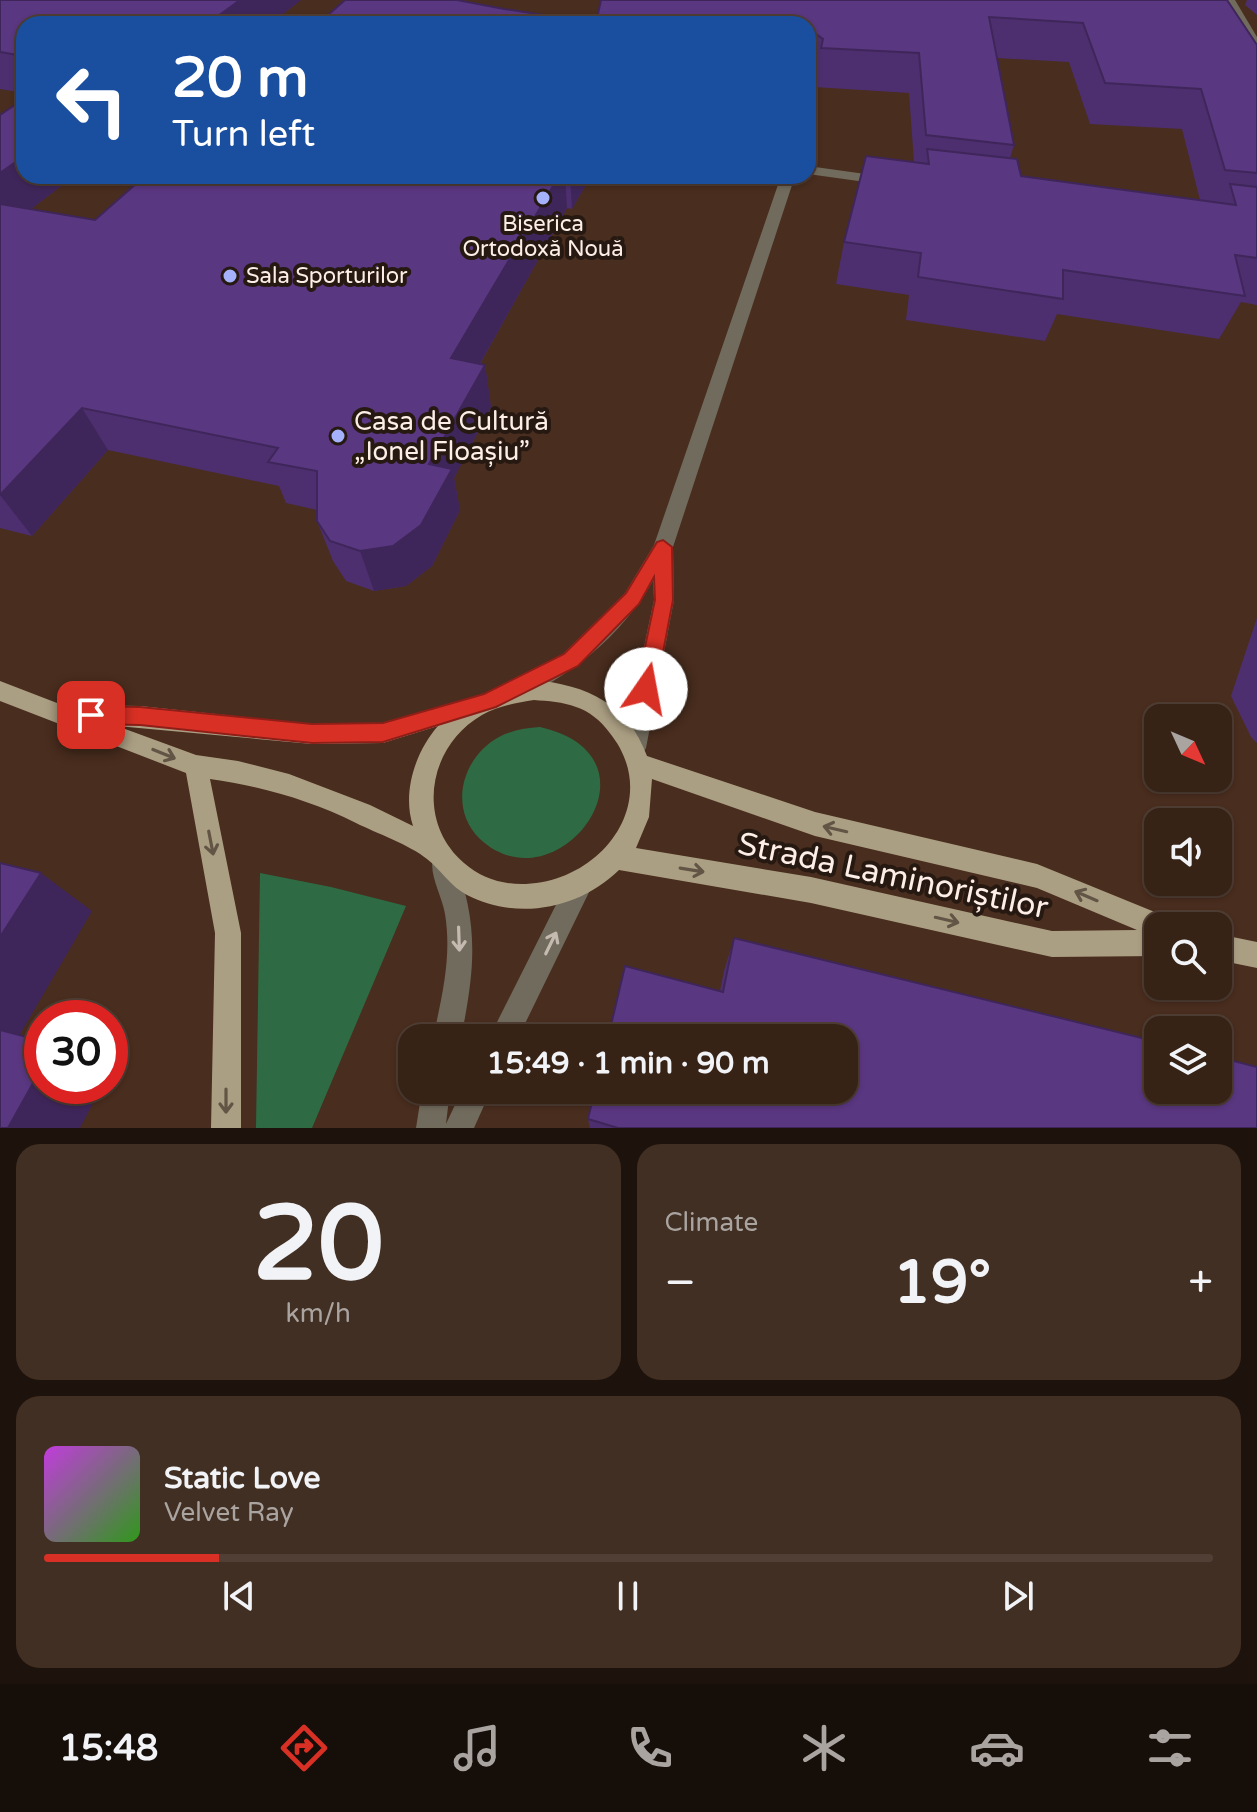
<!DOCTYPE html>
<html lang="en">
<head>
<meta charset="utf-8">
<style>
  body { margin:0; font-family:"Varela Round",sans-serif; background:#422f23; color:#f1f3f6; height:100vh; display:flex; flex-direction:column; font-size:30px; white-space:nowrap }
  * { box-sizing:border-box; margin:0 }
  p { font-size:26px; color:#aaa4a1 }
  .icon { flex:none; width:44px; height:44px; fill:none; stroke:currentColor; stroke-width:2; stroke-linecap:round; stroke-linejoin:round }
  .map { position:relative; height:1128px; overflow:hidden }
  .panel { display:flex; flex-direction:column; gap:16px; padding:16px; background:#1e130c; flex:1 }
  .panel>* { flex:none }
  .guide { position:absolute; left:16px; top:16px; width:800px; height:168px; border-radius:24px; box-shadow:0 2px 6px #0004,0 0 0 2px #513f35; background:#1a4fa0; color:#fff; overflow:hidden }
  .needle { width:52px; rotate:134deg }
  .tools { position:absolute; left:1144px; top:704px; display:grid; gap:16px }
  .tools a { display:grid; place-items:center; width:88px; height:88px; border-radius:16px; background:#372216; box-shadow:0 2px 6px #0004,0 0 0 2px #513f35; font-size:40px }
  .speed { position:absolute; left:24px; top:1000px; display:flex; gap:16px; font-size:40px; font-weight:700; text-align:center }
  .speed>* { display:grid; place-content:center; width:104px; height:104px; border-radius:50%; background:#372216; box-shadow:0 2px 6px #0004,0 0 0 2px #513f35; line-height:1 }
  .speed .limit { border:12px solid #d22; background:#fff; color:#111 }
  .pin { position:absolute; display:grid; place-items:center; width:68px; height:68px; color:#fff; margin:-34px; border-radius:16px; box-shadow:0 4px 12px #0006 }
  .me { position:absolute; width:88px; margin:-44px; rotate:12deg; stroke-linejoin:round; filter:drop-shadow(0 0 6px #0008) }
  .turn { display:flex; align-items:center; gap:28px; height:168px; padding:0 24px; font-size:36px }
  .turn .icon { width:104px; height:104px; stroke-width:2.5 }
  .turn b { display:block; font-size:56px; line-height:68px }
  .big { font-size:60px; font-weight:800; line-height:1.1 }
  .panel .widget { flex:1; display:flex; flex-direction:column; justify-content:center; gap:12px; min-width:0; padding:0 28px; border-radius:24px; background:#422f23 }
  .panel .dial { align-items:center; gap:0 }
  .dial b { font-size:104px; line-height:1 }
  .song { display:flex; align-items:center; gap:24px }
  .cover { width:96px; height:96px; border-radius:12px; background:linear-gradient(135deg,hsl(290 70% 55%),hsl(110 70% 35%)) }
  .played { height:8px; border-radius:4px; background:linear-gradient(90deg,#d93025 15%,#513f35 15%) }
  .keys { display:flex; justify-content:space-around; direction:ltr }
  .heat { display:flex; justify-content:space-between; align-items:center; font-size:44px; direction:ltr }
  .panel .tiles { flex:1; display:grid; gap:16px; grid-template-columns:1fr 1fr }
  .widget:last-child { grid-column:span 2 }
  .trip { position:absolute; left:398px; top:1024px; width:460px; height:80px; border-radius:24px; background:#372216; box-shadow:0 2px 6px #0004,0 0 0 2px #513f35; font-weight:800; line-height:80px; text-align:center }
  .dock { display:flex; height:128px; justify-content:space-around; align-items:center; background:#160e09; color:#aaa4a1 }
  .dock .icon { width:56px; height:56px }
  .dock .selected { color:#d93025 }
  .dock b { font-size:36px; color:#f1f3f6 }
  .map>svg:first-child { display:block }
  .green { fill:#2e6b44 }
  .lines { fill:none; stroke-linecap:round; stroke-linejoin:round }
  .street { fill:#716b5d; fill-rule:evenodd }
  .primary { fill:#ab9f83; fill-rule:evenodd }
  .wall { fill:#4d2f6f; fill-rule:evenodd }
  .shaded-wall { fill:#3f265a }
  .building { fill:#5a3781; stroke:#3f265a; stroke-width:2 }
  .oneway { stroke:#625545 }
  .oneway2 { stroke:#c5bab0 }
  .route { fill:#d93025; stroke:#8d1f18; stroke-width:2 }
  .poi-dot { fill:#a6b1fc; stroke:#261912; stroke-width:3 }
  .labels { text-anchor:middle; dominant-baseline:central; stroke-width:8; stroke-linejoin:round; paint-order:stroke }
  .far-poi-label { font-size:22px; fill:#fdefe7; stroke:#261912 }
  .poi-label { font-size:26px; fill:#fdefe7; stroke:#261912; text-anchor:start }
  .near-street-label { font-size:32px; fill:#fdefe7; stroke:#261912 }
</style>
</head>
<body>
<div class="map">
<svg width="1257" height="1128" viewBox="0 0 1257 1128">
  <rect width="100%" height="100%" fill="#492d1e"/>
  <path class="green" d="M 540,727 C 672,757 557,911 480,839 C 448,808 462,757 499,737 C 512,730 526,728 540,727 Z
    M 260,873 L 331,887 L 406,906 L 312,1128 L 256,1128 Z"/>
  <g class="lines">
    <path class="street" d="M 1225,0 L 1235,0 L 1257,37 L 1257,50 L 1251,47 Z
      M 808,74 L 814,78 L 814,84 L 808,88 Z
      M 808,166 L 887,177 L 894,181 L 887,185 L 808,174 Z
      M 781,176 L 795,176 L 673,547 L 674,600 L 646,748 L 642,755 L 634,758 L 626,755 L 622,748 L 654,600 L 653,581 C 622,635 569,680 509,702 L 501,699 L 498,692 L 501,685 L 563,654 L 625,593 L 654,545 Z
      M 443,851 L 452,854 C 480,922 475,969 461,1038 L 433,1038 C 442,997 452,956 445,914 C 442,895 427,873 434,854 Z
      M 580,871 L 589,875 L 593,884 L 518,1038 L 489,1038 L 571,875 Z
      M 422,1090 L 450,1090 L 446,1124 L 462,1090 L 491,1090 L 474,1128 L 416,1128 Z"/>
    <path class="primary" d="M 534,680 C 587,685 628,704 647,756 L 815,812 L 1037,864 L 1167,917 L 1171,926 L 1158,926 L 1158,956 L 1052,957 L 811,903 L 619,870 C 579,909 518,921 467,895 C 450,886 441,870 427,859 C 410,845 376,833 356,823 C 310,800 260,786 210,779 L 241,933 L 241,1128 L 211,1128 L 215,933 L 186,773 L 0,701 L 0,681 L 70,708 L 78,705 L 140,706 L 312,724 L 383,723 ZM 534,700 C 548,701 563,702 576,707 C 589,711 601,721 609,732 C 664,799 603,881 526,884 C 503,885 481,878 464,863 C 416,822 427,747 482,715 C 498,706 516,703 534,700 ZM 117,726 L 312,744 L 383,743 L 438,726 C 415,752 402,793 413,826 L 370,805 L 289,774 L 238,761 L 196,755 ZM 652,779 L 815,836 L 1037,888 L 1137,930 L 1052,931 L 811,877 L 636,848 L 649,817 Z
      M 1218,934 L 1257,942 L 1257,968 L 1218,960 Z"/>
  </g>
  <path class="wall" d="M 0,0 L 301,0 L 270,24 L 24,24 L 24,93 L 0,89 Z
    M 1227,0 L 1257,45 L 1257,305 L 1241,302 L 1219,339 L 1057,314 L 1045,341 L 906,320 L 909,295 L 836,284 L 844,242 L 914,162 L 909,93 L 814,87 L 816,77 L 808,71 L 808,24 L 318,24 L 504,9 L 596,23 ZM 997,58 L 1069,62 L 1090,124 L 1182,129 L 1200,200 L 1021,176 L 1010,158 L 1014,145 Z
    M 1247,0 L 1257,0 L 1257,15 L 1245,5 Z
    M 0,115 L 24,176 L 74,176 L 31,209 L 95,220 L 145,176 L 591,176 L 572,209 L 567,208 L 480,364 L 485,365 L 491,407 L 454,478 L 460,510 L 432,566 L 406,586 L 374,591 L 346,581 L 333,561 L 317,521 L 317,510 L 286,503 L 279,486 L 108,450 L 32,536 L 0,528 Z
    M 1257,618 L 1257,743 L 1251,737 L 1231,696 Z
    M 734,938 L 1257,1128 L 590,1128 L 588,1119 L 720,991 L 724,971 Z"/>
  <path class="shaded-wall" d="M 240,0 L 301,0 L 270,24 L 207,24 Z
    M 24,156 L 24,176 L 74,176 L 0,233 L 0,173 Z
    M 559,176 L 565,176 L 567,208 L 459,401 L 451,358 Z
    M 570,176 L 591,176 L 572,209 Z
    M 485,365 L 491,407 L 454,478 L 460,510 L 432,566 L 406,586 L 374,591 L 360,551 L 429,464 Z
    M 82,408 L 108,450 L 32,536 L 0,495 Z
    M 41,873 L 92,911 L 15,1043 L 0,1037 L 0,937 Z
    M 42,1067 L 42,1086 L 102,1086 L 80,1128 L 8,1128 Z"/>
  <path class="building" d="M 0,0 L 240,0 L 207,24 L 24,24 L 24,56 L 0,52 Z
    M 345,0 L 457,0 L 504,9 L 596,23 L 601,0 L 1227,0 L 1257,45 L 1257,173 L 1225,170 L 1201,89 L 1105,83 L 1083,23 L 989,17 L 1014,145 L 926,135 L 919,53 L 821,48 L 823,39 L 813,32 L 811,47 L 808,47 L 808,24 L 318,24 Z
    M 24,99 L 24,156 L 0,173 L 0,115 Z
    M 927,149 L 1017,159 L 1021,176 L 1236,205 L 1230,184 L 1257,187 L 1257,258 L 1235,255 L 1245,296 L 1063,270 L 1063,299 L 918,277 L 921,253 L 844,242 L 866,156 L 929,164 Z
    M 145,176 L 559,176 L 451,358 L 485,365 L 429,464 L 452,469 L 421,525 L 393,546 L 360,551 L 330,541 L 317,521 L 317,471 L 268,462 L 278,448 L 82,408 L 0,495 L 0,204 L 95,220 Z
    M 0,863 L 41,873 L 0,937 Z
    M 734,938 L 1158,1042 L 1158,1090 L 1218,1090 L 1218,1057 L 1257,1067 L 1257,1128 L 618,1128 L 588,1119 L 595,1090 L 844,1090 L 844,1038 L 608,1038 L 625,966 L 723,992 Z
    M 0,1030 L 42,1041 L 42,1067 L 8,1128 L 0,1128 Z"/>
  <defs><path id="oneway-shaft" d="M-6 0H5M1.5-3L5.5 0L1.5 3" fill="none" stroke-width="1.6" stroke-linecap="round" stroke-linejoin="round" transform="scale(2)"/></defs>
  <g class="oneway">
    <use href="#oneway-shaft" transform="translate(164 754) rotate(22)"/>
    <use href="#oneway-shaft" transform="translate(835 829) rotate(-167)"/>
    <use href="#oneway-shaft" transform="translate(211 843) rotate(79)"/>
    <use href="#oneway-shaft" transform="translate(692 870) rotate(9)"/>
    <use href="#oneway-shaft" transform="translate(1086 896) rotate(-157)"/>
    <use href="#oneway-shaft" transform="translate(947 920) rotate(13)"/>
    <use href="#oneway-shaft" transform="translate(226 1101) rotate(90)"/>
  </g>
  <g class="oneway2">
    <use href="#oneway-shaft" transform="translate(459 939) rotate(88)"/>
    <use href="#oneway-shaft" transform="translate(551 943) rotate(-64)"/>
  </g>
  <path class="route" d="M 663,540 L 672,547 L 673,600 L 656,689 L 653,695 L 646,697 L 639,695 L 636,689 L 655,600 L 654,577 L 639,604 L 578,666 L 496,707 L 383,742 L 312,743 L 140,725 L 91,724 L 84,722 L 81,715 L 84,709 L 91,706 L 140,707 L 312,724 L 383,723 L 484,694 L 564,654 L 626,593 L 657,542 Z"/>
  <g class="poi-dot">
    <circle cx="543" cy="198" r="8"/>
    <circle cx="230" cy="276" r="8"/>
    <circle cx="338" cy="436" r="8"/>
  </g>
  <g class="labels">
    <g class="far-poi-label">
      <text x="543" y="224">Biserica<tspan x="543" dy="25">Ortodoxă Nouă</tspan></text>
      <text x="246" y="276" text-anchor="start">Sala Sporturilor</text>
    </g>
    <g class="poi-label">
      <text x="354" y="421">Casa de Cultură<tspan x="354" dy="30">„Ionel Floașiu”</tspan></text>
    </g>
    <g class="near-street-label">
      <text transform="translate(893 876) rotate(12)">Strada Laminoriștilor</text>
    </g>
  </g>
</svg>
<div class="tools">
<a><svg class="needle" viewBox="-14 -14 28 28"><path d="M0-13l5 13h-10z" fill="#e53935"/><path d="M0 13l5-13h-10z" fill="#aaa4a1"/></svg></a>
<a><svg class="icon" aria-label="sound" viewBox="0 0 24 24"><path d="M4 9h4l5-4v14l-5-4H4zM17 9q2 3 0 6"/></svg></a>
<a><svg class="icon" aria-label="search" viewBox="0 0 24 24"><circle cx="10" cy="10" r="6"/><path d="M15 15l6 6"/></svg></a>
<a><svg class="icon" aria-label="layers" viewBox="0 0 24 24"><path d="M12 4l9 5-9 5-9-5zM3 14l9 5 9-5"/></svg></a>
</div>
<div class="speed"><div class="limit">30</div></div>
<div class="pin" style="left:91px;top:715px;background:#d93025"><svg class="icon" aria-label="arrive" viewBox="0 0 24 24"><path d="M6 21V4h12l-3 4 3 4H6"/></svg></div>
<svg class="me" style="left:646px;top:689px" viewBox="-20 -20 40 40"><circle r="19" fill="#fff"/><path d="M0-13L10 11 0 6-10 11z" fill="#d93025"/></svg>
<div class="trip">15:49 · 1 min · 90 m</div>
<div class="guide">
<div class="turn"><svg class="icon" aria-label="left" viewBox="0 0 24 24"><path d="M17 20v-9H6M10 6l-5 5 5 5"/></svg><div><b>20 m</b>Turn left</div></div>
</div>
</div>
<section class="panel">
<div class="tiles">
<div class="widget dial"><b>20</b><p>km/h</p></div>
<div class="widget"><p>Climate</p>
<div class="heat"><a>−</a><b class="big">19°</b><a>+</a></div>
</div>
<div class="widget">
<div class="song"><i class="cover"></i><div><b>Static Love</b><p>Velvet Ray</p></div></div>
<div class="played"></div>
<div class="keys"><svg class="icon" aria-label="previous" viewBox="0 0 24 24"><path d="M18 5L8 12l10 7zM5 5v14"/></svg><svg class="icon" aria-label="pause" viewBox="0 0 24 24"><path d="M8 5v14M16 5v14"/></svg><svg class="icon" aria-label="next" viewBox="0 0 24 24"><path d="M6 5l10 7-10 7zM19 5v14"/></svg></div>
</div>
</div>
</section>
<nav class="dock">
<b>15:48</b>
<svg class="icon selected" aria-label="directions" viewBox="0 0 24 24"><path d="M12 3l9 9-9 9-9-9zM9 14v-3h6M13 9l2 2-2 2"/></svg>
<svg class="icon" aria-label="music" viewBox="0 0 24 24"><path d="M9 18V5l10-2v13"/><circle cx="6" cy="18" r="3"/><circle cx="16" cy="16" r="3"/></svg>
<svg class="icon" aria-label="phone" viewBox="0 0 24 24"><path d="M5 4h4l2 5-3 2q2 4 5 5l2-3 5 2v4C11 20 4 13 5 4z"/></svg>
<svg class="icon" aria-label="climate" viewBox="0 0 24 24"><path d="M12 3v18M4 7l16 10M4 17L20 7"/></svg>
<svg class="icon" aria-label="car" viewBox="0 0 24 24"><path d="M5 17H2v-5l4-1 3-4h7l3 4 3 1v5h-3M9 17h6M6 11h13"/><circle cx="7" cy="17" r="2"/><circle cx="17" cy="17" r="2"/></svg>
<svg class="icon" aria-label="filters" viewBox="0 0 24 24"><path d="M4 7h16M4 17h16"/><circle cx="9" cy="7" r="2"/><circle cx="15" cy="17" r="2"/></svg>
</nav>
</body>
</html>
